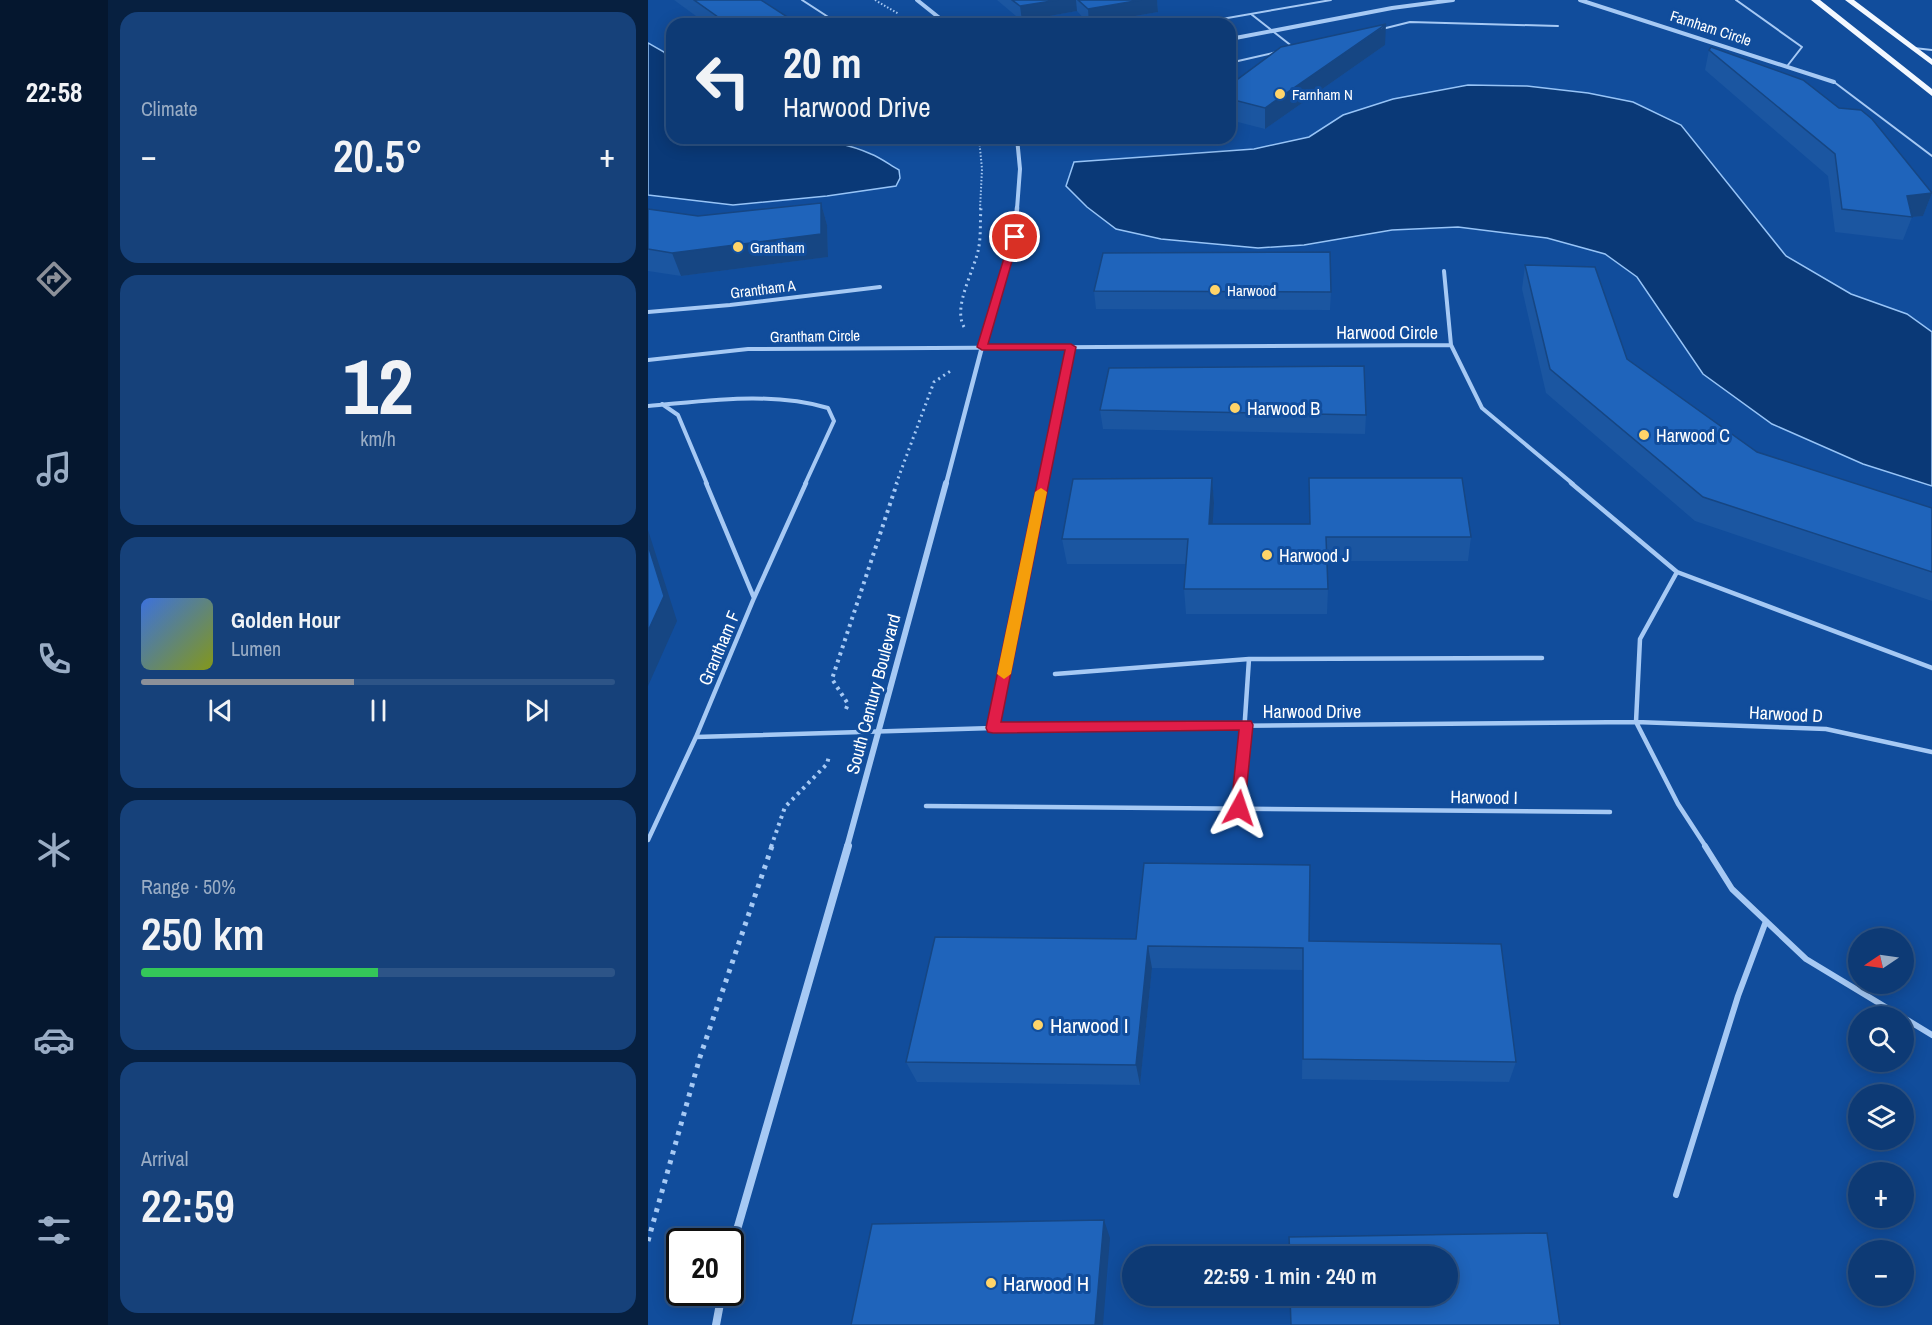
<!DOCTYPE html>
<html lang="en">
<head>
<meta charset="utf-8">
<style>
  body { margin:0; font-family:"Archivo Narrow",sans-serif; background:#16417a; color:#f1f3f6; height:100vh; display:flex; flex-direction:column; font-size:22px; white-space:nowrap }
  * { box-sizing:border-box; margin:0 }
  p { font-size:20px; color:#9aadc5 }
  .icon { flex:none; width:33px; height:33px; fill:none; stroke:currentColor; stroke-width:2; stroke-linecap:round; stroke-linejoin:round }
  .map { position:relative; flex:1; overflow:hidden }
  .drawer { display:flex; flex-direction:column; gap:12px; padding:12px; background:#072040; width:540px }
  .drawer>* { flex:none }
  .top-card { position:absolute; left:18px; top:18px; width:570px; height:126px; border-radius:18px; box-shadow:0 3px 15px #0003,0 0 0 2px #2d5487; background:#0d3a75; color:#f1f3f6; overflow:hidden }
  .needle { width:39px; rotate:257deg }
  .tools { position:absolute; left:1200px; top:928px; display:grid; gap:12px }
  .tools a { display:grid; place-items:center; width:66px; height:66px; border-radius:50%; background:#0d3a75; box-shadow:0 3px 15px #0003,0 0 0 2px #2d5487; font-size:30px }
  .speed { position:absolute; left:18px; top:1228px; display:flex; gap:12px; font-size:30px; font-weight:700; text-align:center }
  .speed>* { display:grid; place-content:center; width:78px; height:78px; border-radius:50%; background:#0d3a75; box-shadow:0 3px 15px #0003,0 0 0 2px #2d5487; line-height:1 }
  .speed .limit { border:3px solid #111; border-radius:9px; background:#fff; color:#111 }
  .pin { position:absolute; display:grid; place-items:center; width:51px; height:51px; color:#fff; margin:-26px; border:3px solid #fff; border-radius:50%; box-shadow:0 2px 6px #0007 }
  .me { position:absolute; width:66px; margin:-33px; rotate:5deg; stroke-linejoin:round; filter:drop-shadow(0 0 4px #0008) }
  .turn { display:flex; align-items:center; gap:21px; height:126px; padding:0 18px; font-size:27px }
  .turn .icon { width:78px; height:78px; stroke-width:2.5 }
  .turn b { display:block; font-size:42px; line-height:51px }
  .big { font-size:45px; font-weight:600; line-height:1.1 }
  .drawer .card { flex:1; display:flex; flex-direction:column; justify-content:center; gap:9px; min-width:0; padding:0 21px; border-radius:18px; background:#16417a }
  .drawer .dial { align-items:center; gap:0 }
  .dial b { font-size:78px; line-height:1 }
  .song { display:flex; align-items:center; gap:18px }
  .cover { width:72px; height:72px; border-radius:9px; background:linear-gradient(135deg,hsl(220 70% 55%),hsl(70 70% 35%)) }
  .played { height:6px; border-radius:3px; background:linear-gradient(90deg,#8c9099 45%,#2d5487 45%) }
  .keys { display:flex; justify-content:space-around; direction:ltr }
  .heat { display:flex; justify-content:space-between; align-items:center; font-size:33px; direction:ltr }
  .charge { height:9px; border-radius:4px; background:linear-gradient(90deg,#34c759 50%,#2d5487 0) }
  .trip { position:absolute; left:474px; top:1246px; width:336px; height:60px; border-radius:30px; background:#0d3a75; box-shadow:0 3px 15px #0003,0 0 0 2px #2d5487; font-weight:600; line-height:60px; text-align:center }
  main { display:flex; flex:1; min-height:0 }
  .menu { display:flex; flex-direction:column; width:108px; justify-content:space-around; align-items:center; background:#05172f; color:#9aadc5 }
  .menu .icon { width:42px; height:42px }
  .menu .selected { color:#8c9099 }
  .menu b { font-size:27px; color:#f1f3f6 }
  .map>svg:first-child { display:block }
  .water { fill:#0a3977; stroke:#97c4f7; stroke-width:1.5 }
  .lines { fill:none; stroke-linecap:round; stroke-linejoin:round }
  .path-far3 { stroke:#a6c9f4; stroke-width:2; stroke-dasharray:1.5 2; stroke-linecap:butt }
  .path-far2 { stroke:#a6c9f4; stroke-width:3; stroke-dasharray:2 4; stroke-linecap:butt }
  .path-far1 { stroke:#a6c9f4; stroke-width:4; stroke-dasharray:3 4.5; stroke-linecap:butt }
  .path { stroke:#a6c9f4; stroke-width:5; stroke-dasharray:4 6; stroke-linecap:butt }
  .service-far3 { stroke:#a6c9f4; stroke-width:2 }
  .service-far2 { stroke:#a6c9f4; stroke-width:4 }
  .service-far1 { stroke:#a6c9f4; stroke-width:4.5 }
  .service { stroke:#a6c9f4; stroke-width:6 }
  .minor-far3 { stroke:#a6c9f4; stroke-width:4 }
  .minor-far2 { stroke:#a6c9f4; stroke-width:4.5 }
  .minor-far1 { stroke:#a6c9f4; stroke-width:6 }
  .minor { stroke:#a6c9f4; stroke-width:8 }
  .primary { fill:#f3f8ff; fill-rule:evenodd }
  .wall { fill:#1b56a1 }
  .shaded-wall { fill:#164683 }
  .building { fill:#1f64bb; stroke:#164683; stroke-width:1.5 }
  .route { fill:#e11d48; stroke:#92132f; stroke-width:1.5 }
  .slow { fill:#f59e0b }
  .poi-dot { fill:#ffd469; stroke:#114d9c; stroke-width:2 }
  .labels { text-anchor:middle; dominant-baseline:central; stroke-width:6; stroke-linejoin:round; paint-order:stroke }
  .far-street-label { font-size:15px; fill:#fff; stroke:#114d9c }
  .far-poi-label { font-size:15px; fill:#fff; stroke:#114d9c; text-anchor:start }
  .street-label { font-size:18px; fill:#fff; stroke:#114d9c }
  .poi-label { font-size:18px; fill:#fff; stroke:#114d9c; text-anchor:start }
  .near-poi-label { font-size:21px; fill:#fff; stroke:#114d9c; text-anchor:start }
</style>
</head>
<body>
<main>
<nav class="menu">
<b>22:58</b>
<svg class="icon selected" aria-label="directions" viewBox="0 0 24 24"><path d="M12 3l9 9-9 9-9-9zM9 14v-3h6M13 9l2 2-2 2"/></svg>
<svg class="icon" aria-label="music" viewBox="0 0 24 24"><path d="M9 18V5l10-2v13"/><circle cx="6" cy="18" r="3"/><circle cx="16" cy="16" r="3"/></svg>
<svg class="icon" aria-label="phone" viewBox="0 0 24 24"><path d="M5 4h4l2 5-3 2q2 4 5 5l2-3 5 2v4C11 20 4 13 5 4z"/></svg>
<svg class="icon" aria-label="climate" viewBox="0 0 24 24"><path d="M12 3v18M4 7l16 10M4 17L20 7"/></svg>
<svg class="icon" aria-label="car" viewBox="0 0 24 24"><path d="M5 17H2v-5l4-1 3-4h7l3 4 3 1v5h-3M9 17h6M6 11h13"/><circle cx="7" cy="17" r="2"/><circle cx="17" cy="17" r="2"/></svg>
<svg class="icon" aria-label="filters" viewBox="0 0 24 24"><path d="M4 7h16M4 17h16"/><circle cx="9" cy="7" r="2"/><circle cx="15" cy="17" r="2"/></svg>
</nav>
<section class="drawer">
<div class="card"><p>Climate</p>
<div class="heat"><a>−</a><b class="big">20.5°</b><a>+</a></div>
</div>
<div class="card dial"><b>12</b><p>km/h</p></div>
<div class="card">
<div class="song"><i class="cover"></i><div><b>Golden Hour</b><p>Lumen</p></div></div>
<div class="played"></div>
<div class="keys"><svg class="icon" aria-label="previous" viewBox="0 0 24 24"><path d="M18 5L8 12l10 7zM5 5v14"/></svg><svg class="icon" aria-label="pause" viewBox="0 0 24 24"><path d="M8 5v14M16 5v14"/></svg><svg class="icon" aria-label="next" viewBox="0 0 24 24"><path d="M6 5l10 7-10 7zM19 5v14"/></svg></div>
</div>
<div class="card"><p>Range · 50%</p><b class="big">250 km</b><div class="charge"></div></div>
<div class="card"><p>Arrival</p><b class="big">22:59</b></div>
</section>
<div class="map">
<svg width="1284" height="1325" viewBox="0 0 1284 1325">
  <rect width="100%" height="100%" fill="#114d9c"/>
  <path class="water" d="M 0,43 L 16,52 L 24,69 L 24,138 C 85,138 167,129 223,154 C 233,158 242,165 251,170 L 252,178 L 248,186 L 179,196 L 85,205 L 0,195 Z
    M 820,85 L 879,86 L 940,93 L 985,102 L 1033,125 L 1138,256 L 1203,294 L 1259,314 L 1284,332 L 1284,486 L 1215,464 L 1124,424 L 1055,374 L 989,277 L 957,254 L 899,238 L 810,227 L 744,230 L 656,245 L 610,248 L 513,239 L 468,229 L 439,207 L 418,186 L 426,162 L 606,149 L 661,137 L 695,115 L 745,99 Z"/>
  <g class="lines">
    <path class="path-far3" d="M 227,0 L 251,14
      M 331,138 L 334,169 L 332,209"/>
    <path class="path-far2" d="M 316,327 C 304,306 328,268 331,246 C 333,233 332,220 333,208
      M 248,484 L 286,382 L 304,370"/>
    <path class="path-far1" d="M 198,709 L 200,704 L 184,679 L 249,483
      M 123,847 L 137,807 L 179,764 L 181,756"/>
    <path class="path" d="M 0,1241 L 52,1057 L 124,846"/>
    <path class="service-far3" d="M 154,0 L 191,24
      M 1088,0 L 1154,47 L 1140,65
      M 603,14 L 645,47
      M 545,24 L 683,0
      M 734,29 L 762,22 L 910,26
      M 1266,48 L 1284,50
      M 582,66 L 590,61 L 629,52
      M 1186,82 L 1284,156"/>
    <path class="service-far2" d="M 796,271 L 803,345 L 834,408 L 925,484
      M 0,312 L 82,305 L 232,287
      M 0,360 L 100,349 L 803,345
      M 14,404 L 30,415 L 59,484
      M 0,406 C 59,401 122,391 180,408 L 186,421 L 157,484
      M 395,484 L 423,347"/>
    <path class="service-far1" d="M 923,483 L 1029,572 L 992,639 L 988,722 L 1030,804 L 1058,847
      M 1029,572 L 1284,668
      M 106,598 L 158,483
      M 407,674 L 601,659 L 894,658
      M 345,728 L 395,483
      M 48,737 L 345,728 L 988,722 L 1178,729 L 1284,752
      M 278,806 L 962,812
      M 591,808 L 601,659
      M 0,840 L 48,737 L 106,598 L 58,483"/>
    <path class="service" d="M 1057,846 L 1084,889 L 1158,959 L 1254,1017
      M 1256,1018 L 1284,1035
      M 1028,1195 L 1090,996 L 1118,921"/>
    <path class="minor-far3" d="M 269,0 L 299,24
      M 932,0 L 1186,82
      M 582,39 L 744,8 L 805,0
      M 369,138 L 372,169 L 369,209"/>
    <path class="minor-far2" d="M 298,484 L 334,347 L 367,237 L 369,208"/>
    <path class="minor-far1" d="M 199,847 L 298,483"/>
    <path class="minor" d="M 82,1254 L 200,846
      M 68,1325 L 74,1293"/>
    <path class="primary" d="M 1163,0 L 1172,0 L 1284,89 L 1284,96 Z
      M 1197,0 L 1206,0 L 1284,59 L 1284,65 Z"/>
  </g>
  <path class="wall" d="M 26,0 L 113,0 L 142,24 L 59,24 Z
    M 349,0 L 509,0 L 510,12 L 441,24 L 429,11 L 374,21 Z
    M 737,45 L 617,129 L 582,120 L 582,85 Z
    M 1061,50 L 1284,193 L 1275,216 L 1264,217 L 1255,240 L 1187,232 L 1180,176 L 1057,70 Z
    M 173,203 L 179,225 L 180,257 L 33,276 L 0,271 L 0,209 L 50,216 Z
    M 877,265 L 979,359 L 1109,452 L 1284,508 L 1284,601 L 1047,521 L 898,393 L 874,289 Z
    M 446,291 L 683,292 L 682,310 L 448,309 Z
    M 452,410 L 718,415 L 717,434 L 455,429 Z
    M 564,478 L 566,503 L 564,524 L 662,524 L 661,478 L 823,537 L 820,561 L 679,561 L 680,589 L 679,614 L 538,614 L 536,589 L 538,564 L 419,564 L 414,539 Z
    M 287,937 L 661,941 L 868,1062 L 861,1082 L 654,1079 L 655,970 L 504,968 L 492,1085 L 269,1082 L 258,1062 Z"/>
  <path class="shaded-wall" d="M 410,0 L 428,0 L 429,11 L 374,21 L 372,6 Z
    M 493,0 L 509,0 L 510,12 L 441,24 L 440,9 Z
    M 738,25 L 737,45 L 617,129 L 617,108 Z
    M 1284,193 L 1275,216 L 1264,217 L 1259,196 Z
    M 173,203 L 179,225 L 180,257 L 33,276 L 24,253 Z
    M 564,478 L 566,503 L 563,549 L 561,524 Z
    M 0,530 L 29,621 L 0,686 Z
    M 500,946 L 504,968 L 492,1085 L 488,1065 Z
    M 456,1220 L 462,1238 L 455,1325 L 447,1325 Z"/>
  <path class="building" d="M 46,0 L 113,0 L 141,18 L 139,24 L 80,24 Z
    M 364,0 L 410,0 L 372,6 Z
    M 430,0 L 493,0 L 440,9 Z
    M 738,24 L 617,108 L 582,99 L 582,85 L 633,47 Z
    M 1063,47 L 1155,80 L 1191,108 L 1213,110 L 1224,119 L 1284,193 L 1259,196 L 1264,217 L 1194,209 L 1187,154 L 1061,50 Z
    M 173,203 L 173,234 L 24,253 L 0,249 L 0,209 L 50,216 Z
    M 682,252 L 683,292 L 446,291 L 455,253 Z
    M 877,265 L 947,267 L 979,359 L 1109,452 L 1284,508 L 1284,572 L 1055,497 L 902,369 Z
    M 716,366 L 718,415 L 452,410 L 461,368 Z
    M 564,478 L 561,524 L 662,524 L 661,478 L 814,478 L 823,537 L 678,537 L 680,589 L 536,589 L 540,539 L 414,539 L 425,479 Z
    M 0,545 L 16,596 L 0,631 Z
    M 496,863 L 662,865 L 661,941 L 853,944 L 868,1062 L 655,1059 L 655,948 L 500,946 L 488,1065 L 258,1062 L 287,937 L 488,939 Z
    M 456,1220 L 447,1325 L 203,1325 L 224,1224 Z
    M 899,1233 L 912,1325 L 643,1325 L 642,1296 L 800,1296 L 800,1257 L 642,1257 L 641,1237 Z"/>
  <path class="route" d="M 363,235 L 371,237 L 340,344 L 423,344 L 428,347 L 353,722 L 603,721 L 605,725 L 596,813 L 591,814 L 586,813 L 583,808 L 591,730 L 345,733 L 340,732 L 338,728 L 417,350 L 334,350 L 329,347 Z"/>
  <path class="slow" d="M 393,488 L 399,492 L 363,674 L 356,679 L 349,674 L 387,492 Z"/>
  <g class="poi-dot">
    <circle cx="632" cy="94" r="6"/>
    <circle cx="90" cy="247" r="6"/>
    <circle cx="567" cy="290" r="6"/>
    <circle cx="587" cy="408" r="6"/>
    <circle cx="996" cy="435" r="6"/>
    <circle cx="619" cy="555" r="6"/>
    <circle cx="390" cy="1025" r="6"/>
    <circle cx="343" cy="1283" r="6"/>
  </g>
  <g class="labels">
    <g class="far-street-label">
      <text transform="translate(1063 28) rotate(18)">Farnham Circle</text>
      <text transform="translate(115 289) rotate(-7)">Grantham A</text>
      <text transform="translate(167 336) rotate(-1)">Grantham Circle</text>
    </g>
    <g class="far-poi-label">
      <text x="644" y="94">Farnham N</text>
      <text x="102" y="247">Grantham</text>
      <text x="579" y="290">Harwood</text>
    </g>
    <g class="street-label">
      <text x="739" y="332">Harwood Circle</text>
      <text transform="translate(71 648) rotate(-67)">Grantham F</text>
      <text transform="translate(225 694) rotate(-75)">South Century Boulevard</text>
      <text x="664" y="711">Harwood Drive</text>
      <text transform="translate(1138 714) rotate(3)">Harwood D</text>
      <text transform="translate(836 797) rotate(1)">Harwood I</text>
    </g>
    <g class="poi-label">
      <text x="599" y="408">Harwood B</text>
      <text x="1008" y="435">Harwood C</text>
      <text x="631" y="555">Harwood J</text>
    </g>
    <g class="near-poi-label">
      <text x="402" y="1025">Harwood I</text>
      <text x="355" y="1283">Harwood H</text>
    </g>
  </g>
</svg>
<div class="tools">
<a><svg class="needle" viewBox="-14 -14 28 28"><path d="M0-13l5 13h-10z" fill="#e53935"/><path d="M0 13l5-13h-10z" fill="#9aadc5"/></svg></a>
<a><svg class="icon" aria-label="search" viewBox="0 0 24 24"><circle cx="10" cy="10" r="6"/><path d="M15 15l6 6"/></svg></a>
<a><svg class="icon" aria-label="layers" viewBox="0 0 24 24"><path d="M12 4l9 5-9 5-9-5zM3 14l9 5 9-5"/></svg></a>
<a>+</a>
<a>−</a>
</div>
<div class="speed"><div class="limit">20</div></div>
<div class="pin" style="left:367px;top:237px;background:#d93025"><svg class="icon" aria-label="arrive" viewBox="0 0 24 24"><path d="M6 21V4h12l-3 4 3 4H6"/></svg></div>
<svg class="me" style="left:591px;top:808px" viewBox="-20 -20 40 40"><path d="M0-17L14 15 0 8-14 15z" fill="#e11d48" stroke="#fff" stroke-width="4"/></svg>
<div class="trip">22:59 · 1 min · 240 m</div>
<div class="top-card">
<div class="turn"><svg class="icon" aria-label="left" viewBox="0 0 24 24"><path d="M17 20v-9H6M10 6l-5 5 5 5"/></svg><div><b>20 m</b>Harwood Drive</div></div>
</div>
</div>
</main>
</body>
</html>
